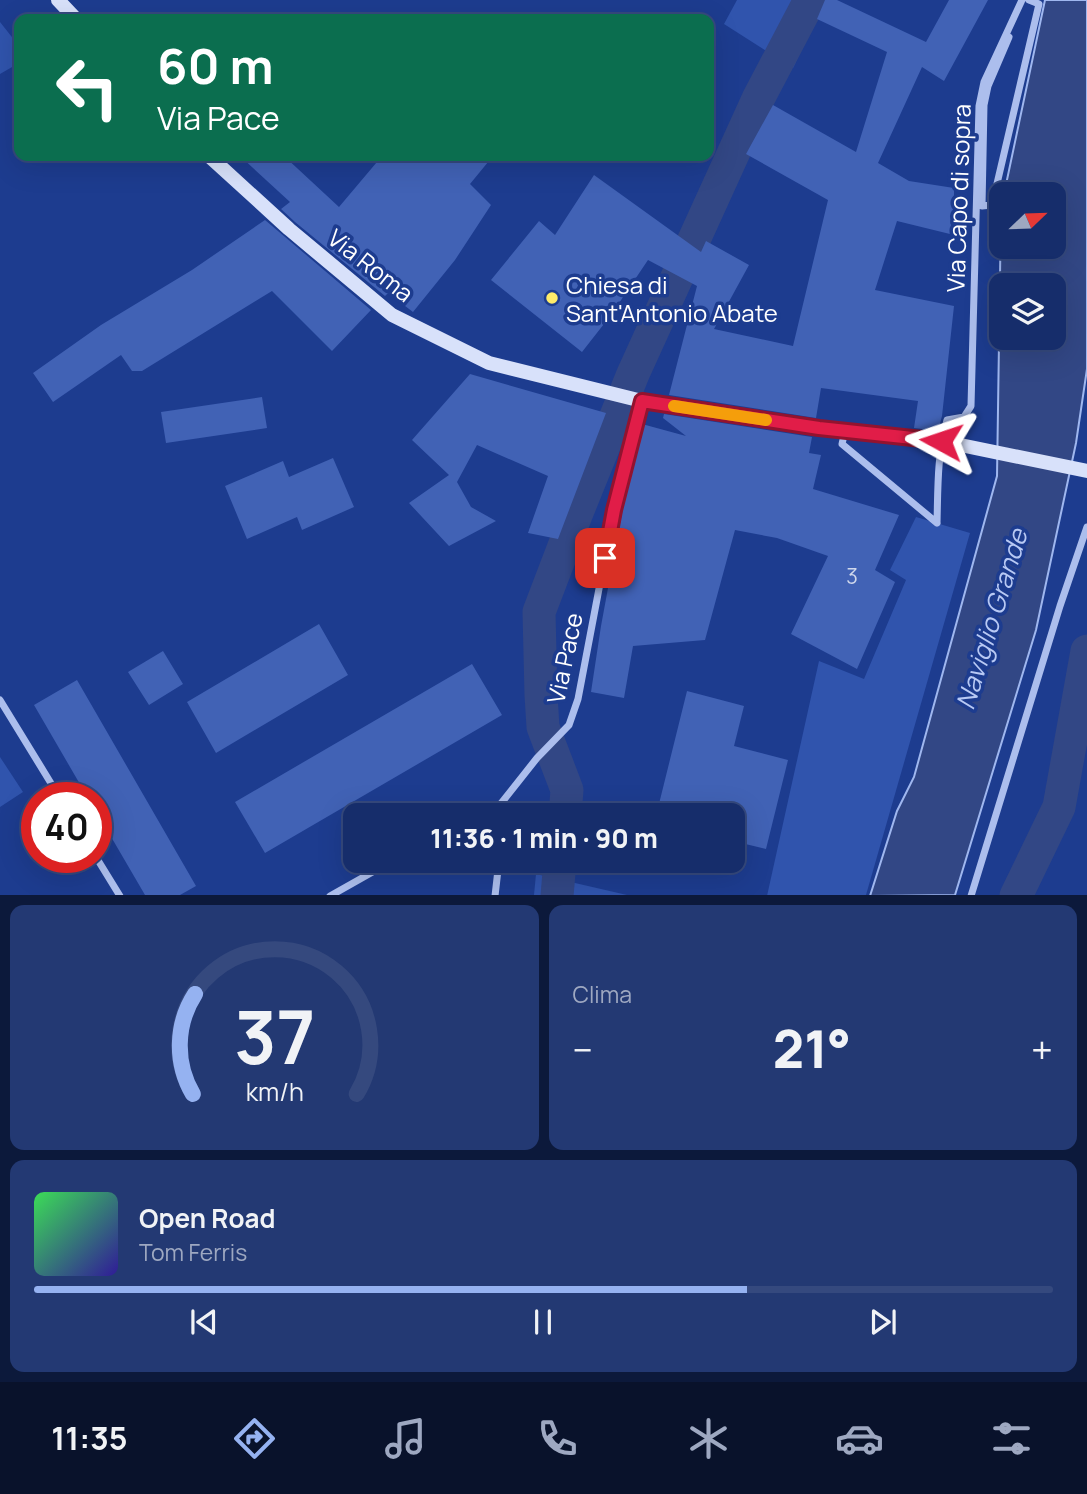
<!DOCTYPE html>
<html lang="it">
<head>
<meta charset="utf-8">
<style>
  body { margin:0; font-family:Manrope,sans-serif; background:#233973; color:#f1f3f6; height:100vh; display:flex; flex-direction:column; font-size:26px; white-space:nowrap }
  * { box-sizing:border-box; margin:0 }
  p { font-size:23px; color:#9ea8c1 }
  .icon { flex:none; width:38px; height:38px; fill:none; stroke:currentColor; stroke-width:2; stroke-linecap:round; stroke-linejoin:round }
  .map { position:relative; height:895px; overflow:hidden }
  .panel { display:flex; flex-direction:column; gap:10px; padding:10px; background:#0c193b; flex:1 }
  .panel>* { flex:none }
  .hud { position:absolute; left:14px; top:14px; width:700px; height:147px; border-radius:14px; box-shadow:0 7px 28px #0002,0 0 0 2px #35497e; background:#0b6e4f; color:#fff; overflow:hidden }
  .needle { width:46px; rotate:67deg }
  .tools { position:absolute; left:989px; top:182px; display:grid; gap:14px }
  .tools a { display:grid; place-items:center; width:77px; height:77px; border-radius:14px; background:#162d6b; box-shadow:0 7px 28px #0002,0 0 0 2px #35497e; font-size:35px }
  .speed { position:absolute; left:21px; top:782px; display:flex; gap:14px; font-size:35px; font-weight:700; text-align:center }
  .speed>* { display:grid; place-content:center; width:91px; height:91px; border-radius:50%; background:#162d6b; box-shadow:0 7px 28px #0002,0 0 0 2px #35497e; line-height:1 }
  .speed .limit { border:10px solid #d22; background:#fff; color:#111 }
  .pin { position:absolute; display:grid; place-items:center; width:60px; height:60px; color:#fff; margin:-30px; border-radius:14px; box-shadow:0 4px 10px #0006 }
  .me { position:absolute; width:77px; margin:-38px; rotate:275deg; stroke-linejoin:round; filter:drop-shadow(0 0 5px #0008) }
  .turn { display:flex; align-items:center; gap:24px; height:147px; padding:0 28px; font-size:32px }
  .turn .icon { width:91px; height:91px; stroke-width:2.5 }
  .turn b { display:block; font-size:49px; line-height:60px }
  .big { font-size:52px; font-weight:800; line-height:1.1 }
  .panel .tile { flex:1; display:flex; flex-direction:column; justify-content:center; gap:10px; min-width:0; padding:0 24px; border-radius:14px; background:#233973 }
  .panel .dial { align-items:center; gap:0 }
  .dial svg { height:182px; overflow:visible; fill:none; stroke:#35497e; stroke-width:7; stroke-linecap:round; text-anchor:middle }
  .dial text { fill:#f1f3f6; stroke:none }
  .song { display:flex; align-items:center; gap:21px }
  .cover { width:84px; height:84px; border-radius:10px; background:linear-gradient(135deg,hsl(130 70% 55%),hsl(250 70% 35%)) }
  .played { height:7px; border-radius:4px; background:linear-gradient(90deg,#95b2f1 70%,#35497e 70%) }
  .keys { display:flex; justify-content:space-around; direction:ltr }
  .heat { display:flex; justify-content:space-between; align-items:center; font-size:38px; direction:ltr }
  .panel .tiles { flex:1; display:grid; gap:10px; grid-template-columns:1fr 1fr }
  .tile:last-child { grid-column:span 2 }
  .trip { position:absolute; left:343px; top:803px; width:402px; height:70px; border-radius:14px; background:#162d6b; box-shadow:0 7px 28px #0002,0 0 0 2px #35497e; font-weight:800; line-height:70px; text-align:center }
  .tab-bar { display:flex; height:112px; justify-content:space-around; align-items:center; background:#09122b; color:#9ea8c1 }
  .tab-bar .icon { width:49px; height:49px }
  .tab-bar .current { color:#95b2f1 }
  .tab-bar b { font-size:32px; color:#f1f3f6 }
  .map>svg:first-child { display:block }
  .green { fill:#3054ad }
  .water { fill:#324785; stroke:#9fb7ef; stroke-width:2; fill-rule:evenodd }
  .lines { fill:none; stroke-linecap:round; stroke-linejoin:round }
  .canal { stroke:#324785; stroke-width:33 }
  .building { fill:#4162b5 }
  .street { stroke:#acbeed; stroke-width:7 }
  .secondary { stroke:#d8e1fa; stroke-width:14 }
  .route-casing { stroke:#92132f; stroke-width:18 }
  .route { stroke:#e11d48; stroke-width:12 }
  .slow { stroke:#f59e0b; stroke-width:12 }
  .poi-dot { fill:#fdeb6a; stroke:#1d3c8f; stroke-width:2.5 }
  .labels { text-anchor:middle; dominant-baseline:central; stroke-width:7; stroke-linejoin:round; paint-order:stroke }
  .number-label { font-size:21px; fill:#d0d8ec }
  .street-label { font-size:24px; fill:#fff; stroke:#1d3c8f }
  .poi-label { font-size:24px; fill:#fff; stroke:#1d3c8f; text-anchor:start }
  .water-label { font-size:26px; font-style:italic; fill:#b8c9f4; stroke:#1d3c8f }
</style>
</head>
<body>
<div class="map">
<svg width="1087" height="896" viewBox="0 0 1087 896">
  <rect width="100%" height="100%" fill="#1d3c8f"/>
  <path class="green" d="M 737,0 L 825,0 L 793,68 L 724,24 Z
    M 0,22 L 19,46 L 19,63 L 0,74 Z
    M 916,517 L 970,533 L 866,895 L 767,896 L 819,661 L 864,679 L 906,580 L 890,570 Z
    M 0,757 L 23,792 L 0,807 Z
    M 536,874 L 627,895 L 534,895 Z"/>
  <path class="water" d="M 1045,0 L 1087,0 L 1087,369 L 1076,443 L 1036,630 L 955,895 L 870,896 L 897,811 L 914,777 L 997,476 L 1001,209 L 1001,247 L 1054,247 L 1054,194 L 1004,194 ZM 1001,285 L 1054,285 L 1054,338 L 1001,338 Z"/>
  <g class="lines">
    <path class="canal" d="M 565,816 L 567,790 L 543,727 L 541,695 L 539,612 L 576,515 L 633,374 L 758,99 L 810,0
      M 557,896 L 560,861
      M 1016,896 L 1059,807 L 1087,651"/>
  </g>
  <path class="building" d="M 825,0 L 837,0 L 926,42 L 949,0 L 988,0 L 944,81 L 922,67 L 878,163 L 909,181 L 954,188 L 954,235 L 897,221 L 875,290 L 954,306 L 942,416 L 938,431 L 914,428 L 918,401 L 821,388 L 816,418 L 669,395 L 697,286 L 648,260 L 611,315 L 582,352 L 491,280 L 539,221 L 555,235 L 594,175 L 701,252 L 706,241 L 749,265 L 714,329 L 793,346 L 828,200 L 746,154 L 773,105 L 856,152 L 887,52 L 817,19 Z
    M 240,156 L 284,156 L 339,207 L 382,156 L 493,156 L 470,184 L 491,205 L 455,260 L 413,312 L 388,293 L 385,296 L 295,222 L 281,209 L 290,202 Z
    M 265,220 L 371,310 L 332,351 L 272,291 L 142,371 L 132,371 L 121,355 L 53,402 L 33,373 L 101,325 L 192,270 Z
    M 470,374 L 606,413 L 558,539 L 528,533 L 548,476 L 477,445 L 457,482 L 471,507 L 496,521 L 449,546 L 409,503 L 449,475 L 412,440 Z
    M 262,397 L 267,428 L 166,443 L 161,412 Z
    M 664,414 L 812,437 L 809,453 L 821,455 L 813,489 L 899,515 L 875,570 L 895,582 L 857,669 L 791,634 L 828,556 L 777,538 L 735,530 L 705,640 L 633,646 L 624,698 L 591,692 L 601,626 L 618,534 L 632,463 L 642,424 L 686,436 L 663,418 Z
    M 333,458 L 354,507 L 302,530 L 297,517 L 247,539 L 225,486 L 283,461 L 289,477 Z
    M 319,624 L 348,675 L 216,753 L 187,702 Z
    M 163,651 L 183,684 L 149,705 L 128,672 Z
    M 472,664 L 502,715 L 265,853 L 235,802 Z
    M 77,680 L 196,886 L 180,895 L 145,895 L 96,811 L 96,798 L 88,798 L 34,705 Z
    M 687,691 L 744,706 L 734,746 L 788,760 L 766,849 L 733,841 L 733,816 L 656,816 Z"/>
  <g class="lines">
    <path class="street" d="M 1009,37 L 988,86 L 984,105 L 982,206 L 992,205 L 1039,4 L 1029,0
      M 845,431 L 842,444 L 937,523
      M 937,523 C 938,486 937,456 947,420 L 964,417 L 971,406 L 979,106 L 984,82 L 1022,0
      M 0,700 L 60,798
      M 491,816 L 537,758 L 569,725 L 578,699 L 614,510 L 642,401
      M 96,857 L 120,896
      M 330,896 L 392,861
      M 495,896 L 499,861
      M 971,896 L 1060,606 L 1087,527"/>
    <path class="secondary" d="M 58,0 L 76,19
      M 209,156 L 289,229 L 392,315 L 489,363 L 642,401 L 819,428 L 941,441 L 1087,471"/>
  </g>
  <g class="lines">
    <defs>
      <path id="route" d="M 605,558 L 614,510 L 642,401 L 819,428 L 941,441"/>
    </defs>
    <use href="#route" class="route-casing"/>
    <use href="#route" class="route"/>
    <path class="slow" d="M 674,406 L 766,420"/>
  </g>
  <circle class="poi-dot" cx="552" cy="298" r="7"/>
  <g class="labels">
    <g class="number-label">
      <text x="852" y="576">3</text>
    </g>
    <g class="street-label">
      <text transform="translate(958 198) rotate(-88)">Via Capo di sopra</text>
      <text transform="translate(371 265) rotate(38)">Via Roma</text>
      <text transform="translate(564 658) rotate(-78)">Via Pace</text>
    </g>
    <g class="poi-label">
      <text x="566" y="284">Chiesa di<tspan x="566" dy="28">Sant'Antonio Abate</tspan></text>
    </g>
    <g class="water-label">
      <text transform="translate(991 619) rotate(-73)">Naviglio Grande</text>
    </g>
  </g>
</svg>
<div class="tools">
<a><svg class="needle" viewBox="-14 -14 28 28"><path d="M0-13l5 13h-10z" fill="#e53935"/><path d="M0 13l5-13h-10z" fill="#9ea8c1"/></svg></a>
<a><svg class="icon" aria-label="layers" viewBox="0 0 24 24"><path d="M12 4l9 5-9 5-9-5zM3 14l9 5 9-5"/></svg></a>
</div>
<div class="speed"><div class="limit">40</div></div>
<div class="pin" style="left:605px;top:558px;background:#d93025"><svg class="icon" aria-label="arrive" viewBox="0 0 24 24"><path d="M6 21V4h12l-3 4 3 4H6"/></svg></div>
<svg class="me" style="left:941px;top:441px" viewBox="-20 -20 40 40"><path d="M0-17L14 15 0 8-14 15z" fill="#e11d48" stroke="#fff" stroke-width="4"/></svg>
<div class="trip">11:36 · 1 min · 90 m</div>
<div class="hud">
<div class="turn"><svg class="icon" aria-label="left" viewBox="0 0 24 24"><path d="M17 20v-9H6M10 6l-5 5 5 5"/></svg><div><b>60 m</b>Via Pace</div></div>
</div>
</div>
<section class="panel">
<div class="tiles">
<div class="tile dial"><svg viewBox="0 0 100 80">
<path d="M14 69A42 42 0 1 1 86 69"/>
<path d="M14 69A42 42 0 0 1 15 25" stroke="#95b2f1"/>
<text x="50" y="56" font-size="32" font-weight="700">37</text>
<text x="50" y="72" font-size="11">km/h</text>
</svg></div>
<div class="tile"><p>Clima</p>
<div class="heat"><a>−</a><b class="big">21°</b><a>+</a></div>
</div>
<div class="tile">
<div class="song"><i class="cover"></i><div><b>Open Road</b><p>Tom Ferris</p></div></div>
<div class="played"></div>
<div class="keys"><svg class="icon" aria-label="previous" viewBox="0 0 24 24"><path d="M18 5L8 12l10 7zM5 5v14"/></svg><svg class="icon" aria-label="pause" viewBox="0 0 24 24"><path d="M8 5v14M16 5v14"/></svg><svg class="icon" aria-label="next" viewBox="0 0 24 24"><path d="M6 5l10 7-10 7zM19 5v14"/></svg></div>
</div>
</div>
</section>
<nav class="tab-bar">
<b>11:35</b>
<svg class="icon current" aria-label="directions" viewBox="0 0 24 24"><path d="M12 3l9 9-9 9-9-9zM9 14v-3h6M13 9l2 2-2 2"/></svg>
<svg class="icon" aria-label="music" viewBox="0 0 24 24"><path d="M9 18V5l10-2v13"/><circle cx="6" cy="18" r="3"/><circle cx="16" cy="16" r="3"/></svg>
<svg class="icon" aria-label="phone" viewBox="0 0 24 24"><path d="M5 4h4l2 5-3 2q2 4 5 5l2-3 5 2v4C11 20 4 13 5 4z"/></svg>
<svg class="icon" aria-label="climate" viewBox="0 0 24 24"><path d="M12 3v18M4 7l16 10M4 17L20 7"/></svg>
<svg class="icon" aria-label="car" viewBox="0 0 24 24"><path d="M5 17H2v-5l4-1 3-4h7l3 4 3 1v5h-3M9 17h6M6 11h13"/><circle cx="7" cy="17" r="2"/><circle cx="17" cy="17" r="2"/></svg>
<svg class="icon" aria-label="filters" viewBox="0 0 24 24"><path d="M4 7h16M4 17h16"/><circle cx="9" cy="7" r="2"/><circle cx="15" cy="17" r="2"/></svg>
</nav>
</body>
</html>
